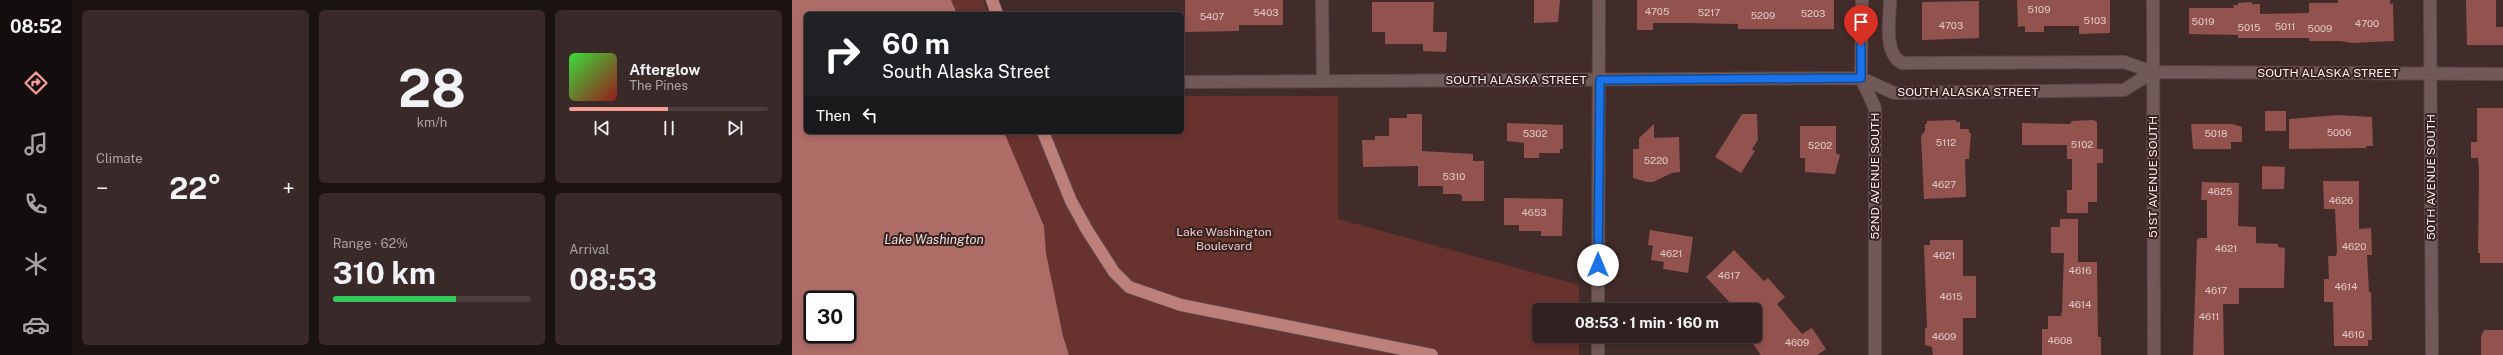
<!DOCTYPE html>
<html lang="en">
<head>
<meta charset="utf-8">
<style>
  body { margin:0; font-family:"Public Sans",sans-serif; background:#392929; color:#f1f3f6; height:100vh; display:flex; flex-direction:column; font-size:15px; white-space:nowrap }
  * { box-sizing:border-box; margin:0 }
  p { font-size:13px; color:#a8a3a5 }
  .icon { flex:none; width:22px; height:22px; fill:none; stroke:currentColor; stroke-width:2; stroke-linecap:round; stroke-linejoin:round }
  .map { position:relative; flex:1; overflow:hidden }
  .sheet { display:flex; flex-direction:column; gap:10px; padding:10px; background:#1b1212; width:720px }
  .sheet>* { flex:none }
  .guide { position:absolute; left:12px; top:12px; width:380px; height:122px; border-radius:6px; box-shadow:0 2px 6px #0003,0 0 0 1px #4c3e3e; background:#202124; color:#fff; overflow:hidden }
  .speed { position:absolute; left:12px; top:291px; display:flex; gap:8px; font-size:20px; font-weight:700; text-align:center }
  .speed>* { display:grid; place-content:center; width:52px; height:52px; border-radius:50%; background:#312120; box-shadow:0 2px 6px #0003,0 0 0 1px #4c3e3e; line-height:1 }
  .speed .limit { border:2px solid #111; border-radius:6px; background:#fff; color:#111 }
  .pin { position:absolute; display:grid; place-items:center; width:34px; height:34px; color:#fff; margin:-41px -17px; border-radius:50% 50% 50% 0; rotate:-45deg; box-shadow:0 0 4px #0007 }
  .pin .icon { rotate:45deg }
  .me { position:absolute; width:44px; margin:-22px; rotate:0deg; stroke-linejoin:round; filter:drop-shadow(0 0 3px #0008) }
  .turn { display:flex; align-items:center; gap:14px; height:84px; padding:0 12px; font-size:18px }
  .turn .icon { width:52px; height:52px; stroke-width:2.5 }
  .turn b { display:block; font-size:28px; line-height:34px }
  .then { display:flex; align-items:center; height:38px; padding:0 12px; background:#0003; gap:8px; font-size:15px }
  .big { font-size:30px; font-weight:700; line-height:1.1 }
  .sheet .widget { flex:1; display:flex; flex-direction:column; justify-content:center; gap:6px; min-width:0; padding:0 14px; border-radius:6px; background:#392929 }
  .sheet .dial { align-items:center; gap:0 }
  .dial b { font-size:52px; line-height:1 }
  .song { display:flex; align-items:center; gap:12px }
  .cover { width:48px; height:48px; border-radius:6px; background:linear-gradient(135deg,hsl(120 70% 55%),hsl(0 70% 35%)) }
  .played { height:4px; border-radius:2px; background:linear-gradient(90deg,#f59c95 50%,#4c3e3e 50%) }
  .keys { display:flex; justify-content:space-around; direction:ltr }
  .heat { display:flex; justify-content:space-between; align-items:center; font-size:22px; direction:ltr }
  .charge { height:6px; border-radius:3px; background:linear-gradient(90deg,#34c759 62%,#4c3e3e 0) }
  .sheet .tiles { flex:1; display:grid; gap:10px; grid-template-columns:repeat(3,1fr) }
  .widget:first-child { grid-row:span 2 }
  .trip { position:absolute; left:740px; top:303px; width:230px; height:40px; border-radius:6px; background:#312120; box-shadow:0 2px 6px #0003,0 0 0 1px #4c3e3e; font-weight:700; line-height:40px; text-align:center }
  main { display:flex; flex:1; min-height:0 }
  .tab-bar { display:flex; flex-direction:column; width:72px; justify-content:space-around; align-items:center; background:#140d0d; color:#a8a3a5 }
  .tab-bar .icon { width:28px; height:28px }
  .tab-bar .active { color:#f59c95 }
  .tab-bar b { font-size:18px; color:#f1f3f6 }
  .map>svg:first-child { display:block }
  .green { fill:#68322f }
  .water { fill:#ae6c67; fill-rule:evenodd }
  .building { fill:#92524e }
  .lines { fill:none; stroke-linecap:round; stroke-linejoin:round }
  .minor-casing { stroke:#5a4847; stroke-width:14 }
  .major-casing { stroke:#5a4847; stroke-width:14 }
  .minor { stroke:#715957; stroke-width:12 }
  .major { stroke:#bd7f7a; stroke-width:12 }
  .route-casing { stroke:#114b97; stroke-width:10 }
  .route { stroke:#1a73e8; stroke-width:7 }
  .labels { text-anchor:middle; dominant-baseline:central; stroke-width:4; stroke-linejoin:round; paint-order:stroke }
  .number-label { font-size:10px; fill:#e2c7c5 }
  .street-label { font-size:12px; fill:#fdeeed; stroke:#362220 }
  .park-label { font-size:12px; fill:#f3cbc7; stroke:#362220 }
  .water-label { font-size:13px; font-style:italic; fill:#f1dcda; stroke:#362220 }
</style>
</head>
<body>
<main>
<nav class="tab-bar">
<b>08:52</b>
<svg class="icon active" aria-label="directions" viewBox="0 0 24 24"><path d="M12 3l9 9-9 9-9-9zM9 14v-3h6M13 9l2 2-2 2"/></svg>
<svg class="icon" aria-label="music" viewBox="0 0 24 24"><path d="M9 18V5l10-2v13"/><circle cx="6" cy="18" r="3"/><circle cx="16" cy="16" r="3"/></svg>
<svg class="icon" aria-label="phone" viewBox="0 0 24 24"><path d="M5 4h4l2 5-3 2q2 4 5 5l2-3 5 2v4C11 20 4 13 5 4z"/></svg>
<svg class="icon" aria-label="climate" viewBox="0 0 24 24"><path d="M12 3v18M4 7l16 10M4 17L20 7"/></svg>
<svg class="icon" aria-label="car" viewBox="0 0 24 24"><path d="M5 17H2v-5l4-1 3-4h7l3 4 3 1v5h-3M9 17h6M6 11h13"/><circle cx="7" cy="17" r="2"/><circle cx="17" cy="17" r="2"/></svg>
</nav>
<section class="sheet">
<div class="tiles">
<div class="widget"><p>Climate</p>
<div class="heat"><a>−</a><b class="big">22°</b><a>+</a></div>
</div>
<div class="widget dial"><b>28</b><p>km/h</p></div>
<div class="widget">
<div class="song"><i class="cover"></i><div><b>Afterglow</b><p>The Pines</p></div></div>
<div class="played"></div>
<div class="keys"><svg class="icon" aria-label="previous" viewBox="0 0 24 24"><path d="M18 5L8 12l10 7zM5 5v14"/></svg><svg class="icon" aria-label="pause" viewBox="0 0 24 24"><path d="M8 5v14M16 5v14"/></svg><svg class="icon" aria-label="next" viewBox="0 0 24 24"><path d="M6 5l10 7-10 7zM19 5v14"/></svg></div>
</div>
<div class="widget"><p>Range · 62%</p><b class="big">310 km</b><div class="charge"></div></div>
<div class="widget"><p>Arrival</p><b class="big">08:53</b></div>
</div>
</section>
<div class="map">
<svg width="1711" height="355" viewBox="0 0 1711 355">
  <rect width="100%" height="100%" fill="#412c2a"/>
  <path class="green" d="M 158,0 L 191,0 L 196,14 L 164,14 Z
    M 390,96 L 546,96 L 546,219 L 787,285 L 787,310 L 747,310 L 747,336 L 787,336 L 787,355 L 277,355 L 271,336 L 254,253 L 252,226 L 212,132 L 390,132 Z"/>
  <path class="water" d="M 0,0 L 159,0 L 165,14 L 14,14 L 14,132 L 212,132 L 252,226 L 254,253 L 271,336 L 277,355 L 0,355 ZM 21,300 L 55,300 L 55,334 L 21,334 Z"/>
  <path class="building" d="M 393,0 L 491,0 L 491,25 L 447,25 L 447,31 L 393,32 Z
    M 742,0 L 768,0 L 766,22 L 742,23 Z
    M 845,0 L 1042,0 L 1042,29 L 946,29 L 946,24 L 894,23 L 861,23 L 861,30 L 845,30 Z
    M 1225,0 L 1318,0 L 1318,33 L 1287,34 L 1287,26 L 1252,26 L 1252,32 L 1233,32 L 1233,26 L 1226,27 Z
    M 1546,0 L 1598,0 L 1598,4 L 1601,3 L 1602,41 L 1560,43 L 1548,41 L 1517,41 L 1517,38 L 1446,38 L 1446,35 L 1397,34 L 1397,8 L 1442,8 L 1441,5 L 1446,5 L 1446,3 L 1460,2 L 1460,4 L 1468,4 L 1468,14 L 1517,13 L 1517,3 L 1546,3 Z
    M 1674,0 L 1704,0 L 1704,27 L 1711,27 L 1711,45 L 1675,45 Z
    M 1187,1 L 1187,38 L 1130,40 L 1130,2 Z
    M 580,2 L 642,2 L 641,32 L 655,32 L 654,52 L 631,51 L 631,44 L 593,44 L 593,32 L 580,32 Z
    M 1685,108 L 1711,108 L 1711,263 L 1688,263 L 1688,253 L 1686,253 L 1687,171 L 1686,158 L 1679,158 L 1679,142 L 1685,142 Z
    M 1473,111 L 1494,111 L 1494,131 L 1473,131 Z
    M 615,114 L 630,114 L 630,151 L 681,154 L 681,161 L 692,161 L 692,201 L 670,201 L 670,196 L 667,194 L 651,194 L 651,186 L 626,186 L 626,166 L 571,167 L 570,140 L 583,140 L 583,136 L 597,136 L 597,118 L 615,118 Z
    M 950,114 L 965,114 L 966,140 L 960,149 L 963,151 L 949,173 L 923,157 Z
    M 1546,115 L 1580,117 L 1581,146 L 1574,146 L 1574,148 L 1497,149 L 1497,119 Z
    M 1164,120 L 1164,122 L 1168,122 L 1168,129 L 1177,129 L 1177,133 L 1179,133 L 1177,159 L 1173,159 L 1174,197 L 1132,199 L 1129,136 L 1133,131 L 1133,124 L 1135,124 L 1135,121 Z
    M 1301,120 L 1305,122 L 1305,149 L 1311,149 L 1311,163 L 1305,163 L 1305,202 L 1296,202 L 1296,213 L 1275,213 L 1275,190 L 1280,190 L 1280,159 L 1275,159 L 1275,145 L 1230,145 L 1230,123 L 1278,124 L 1280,121 Z
    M 715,123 L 771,125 L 771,149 L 768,149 L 768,153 L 747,153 L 747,158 L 732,158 L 732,143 L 715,141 Z
    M 862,124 L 862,138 L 887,137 L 888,172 L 880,173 L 861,182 L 855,182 L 841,178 L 841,149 L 847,149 L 847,138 Z
    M 1399,124 L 1440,124 L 1450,127 L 1450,142 L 1439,142 L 1439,149 L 1401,149 Z
    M 1008,126 L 1044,126 L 1044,153 L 1048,155 L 1043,174 L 1013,172 L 1013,158 L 1008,158 Z
    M 1470,166 L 1493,167 L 1492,189 L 1470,189 Z
    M 1531,181 L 1567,181 L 1567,229 L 1579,228 L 1580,255 L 1575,255 L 1577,292 L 1579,292 L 1580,340 L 1576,340 L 1576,346 L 1542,346 L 1541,302 L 1532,302 L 1532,279 L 1537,279 L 1536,256 L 1544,256 L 1545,252 L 1543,209 L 1532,209 Z
    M 1410,182 L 1447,183 L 1446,226 L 1464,227 L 1464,243 L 1486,244 L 1486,247 L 1493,248 L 1492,288 L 1447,288 L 1447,304 L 1431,304 L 1432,355 L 1401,355 L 1405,240 L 1407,238 L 1415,238 L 1415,200 L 1409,200 Z
    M 712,198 L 771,199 L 770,236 L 749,236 L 749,231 L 727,231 L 727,225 L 712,225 Z
    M 1268,219 L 1286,219 L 1286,262 L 1305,262 L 1306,337 L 1309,337 L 1309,355 L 1250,355 L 1250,329 L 1256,329 L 1256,316 L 1269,316 L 1270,312 L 1272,253 L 1259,253 L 1259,227 L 1268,227 Z
    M 858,230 L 901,237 L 896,273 L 871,269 L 872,262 L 859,260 L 861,246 L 856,245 Z
    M 1138,240 L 1171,240 L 1171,276 L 1184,276 L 1184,318 L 1171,318 L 1171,355 L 1141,355 L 1140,347 L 1133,345 L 1133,328 L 1135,328 L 1132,245 L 1138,245 Z
    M 942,250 L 972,281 L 976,278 L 993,297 L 985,304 L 1010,334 L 1020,328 L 1034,349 L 1025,355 L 969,355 L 959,341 L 957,342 L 951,336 L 963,336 L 963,310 L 940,310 L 943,308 L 914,277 Z
    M 1692,330 L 1711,330 L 1711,355 L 1689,355 L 1689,337 Z"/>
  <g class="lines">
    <defs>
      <path id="minor" d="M 530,0 L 531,80
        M 1070,0 L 1069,78 L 1083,108 L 1083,355
        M 1098,0 C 1098,19 1091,53 1110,63 L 1332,62 L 1361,72
        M 1361,0 L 1362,355
        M 1638,0 L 1640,355
        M 390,82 L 1069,78 L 1102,93 L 1332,90 L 1361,72 L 1711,74
        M 806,310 L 807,0
        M 806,355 L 806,336"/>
      <path id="major" d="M 200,0 L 205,14
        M 251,132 L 279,201 L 295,230 L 322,272 L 337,287 L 389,305 L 640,355"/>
    </defs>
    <use href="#minor" class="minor-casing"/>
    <use href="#major" class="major-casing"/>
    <use href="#minor" class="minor"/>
    <use href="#major" class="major"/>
  </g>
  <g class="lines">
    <defs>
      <path id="route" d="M 806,265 L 808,80 L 1069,78 L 1069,46"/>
    </defs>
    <use href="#route" class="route-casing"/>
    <use href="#route" class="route"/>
  </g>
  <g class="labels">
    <g class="number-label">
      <text x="1247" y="9">5109</text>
      <text x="865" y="11">4705</text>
      <text x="474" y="12">5403</text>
      <text x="917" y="12">5217</text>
      <text x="1021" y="13">5203</text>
      <text x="971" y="15">5209</text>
      <text x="420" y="16">5407</text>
      <text x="1303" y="20">5103</text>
      <text x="1411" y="21">5019</text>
      <text x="1575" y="23">4700</text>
      <text x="1159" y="25">4703</text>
      <text x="1493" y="26">5011</text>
      <text x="1457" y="27">5015</text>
      <text x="1528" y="28">5009</text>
      <text x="1547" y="132">5006</text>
      <text x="743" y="133">5302</text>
      <text x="1424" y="133">5018</text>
      <text x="1154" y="142">5112</text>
      <text x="1290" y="144">5102</text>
      <text x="1028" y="145">5202</text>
      <text x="864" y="160">5220</text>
      <text x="662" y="176">5310</text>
      <text x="1152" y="184">4627</text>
      <text x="1428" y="191">4625</text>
      <text x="1549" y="200">4626</text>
      <text x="742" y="212">4653</text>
      <text x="1562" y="246">4620</text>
      <text x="1434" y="248">4621</text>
      <text x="879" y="253">4621</text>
      <text x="1152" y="255">4621</text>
      <text x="1288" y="270">4616</text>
      <text x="937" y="275">4617</text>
      <text x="1554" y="286">4614</text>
      <text x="1424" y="290">4617</text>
      <text x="1159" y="296">4615</text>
      <text x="1288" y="304">4614</text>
      <text x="1417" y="316">4611</text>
      <text x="1561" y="334">4610</text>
      <text x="1152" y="336">4609</text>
      <text x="1268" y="340">4608</text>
      <text x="1005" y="342">4609</text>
    </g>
    <g class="street-label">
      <text x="1536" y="73">SOUTH ALASKA STREET</text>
      <text x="724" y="80">SOUTH ALASKA STREET</text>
      <text x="1176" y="92">SOUTH ALASKA STREET</text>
      <text transform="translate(1083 176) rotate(-90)">52ND AVENUE SOUTH</text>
      <text transform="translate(1361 177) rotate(-90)">51ST AVENUE SOUTH</text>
      <text transform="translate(1639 177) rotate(-90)">50TH AVENUE SOUTH</text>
    </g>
    <g class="park-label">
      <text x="432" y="232">Lake Washington<tspan x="432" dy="14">Boulevard</tspan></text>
    </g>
    <g class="water-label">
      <text x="142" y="239">Lake Washington</text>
    </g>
  </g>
</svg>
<div class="speed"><div class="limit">30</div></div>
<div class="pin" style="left:1069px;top:46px;background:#d93025"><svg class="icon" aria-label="arrive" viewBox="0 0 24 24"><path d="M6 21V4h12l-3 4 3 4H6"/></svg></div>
<svg class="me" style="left:806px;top:265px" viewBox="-20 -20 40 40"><circle r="19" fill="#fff"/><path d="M0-13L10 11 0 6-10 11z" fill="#1a73e8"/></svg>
<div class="trip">08:53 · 1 min · 160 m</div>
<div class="guide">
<div class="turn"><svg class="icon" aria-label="right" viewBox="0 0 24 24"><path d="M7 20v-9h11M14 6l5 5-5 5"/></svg><div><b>60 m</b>South Alaska Street</div></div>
<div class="then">Then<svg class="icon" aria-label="left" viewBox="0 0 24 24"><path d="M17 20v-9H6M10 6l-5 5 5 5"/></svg></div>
</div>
</div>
</main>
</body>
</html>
